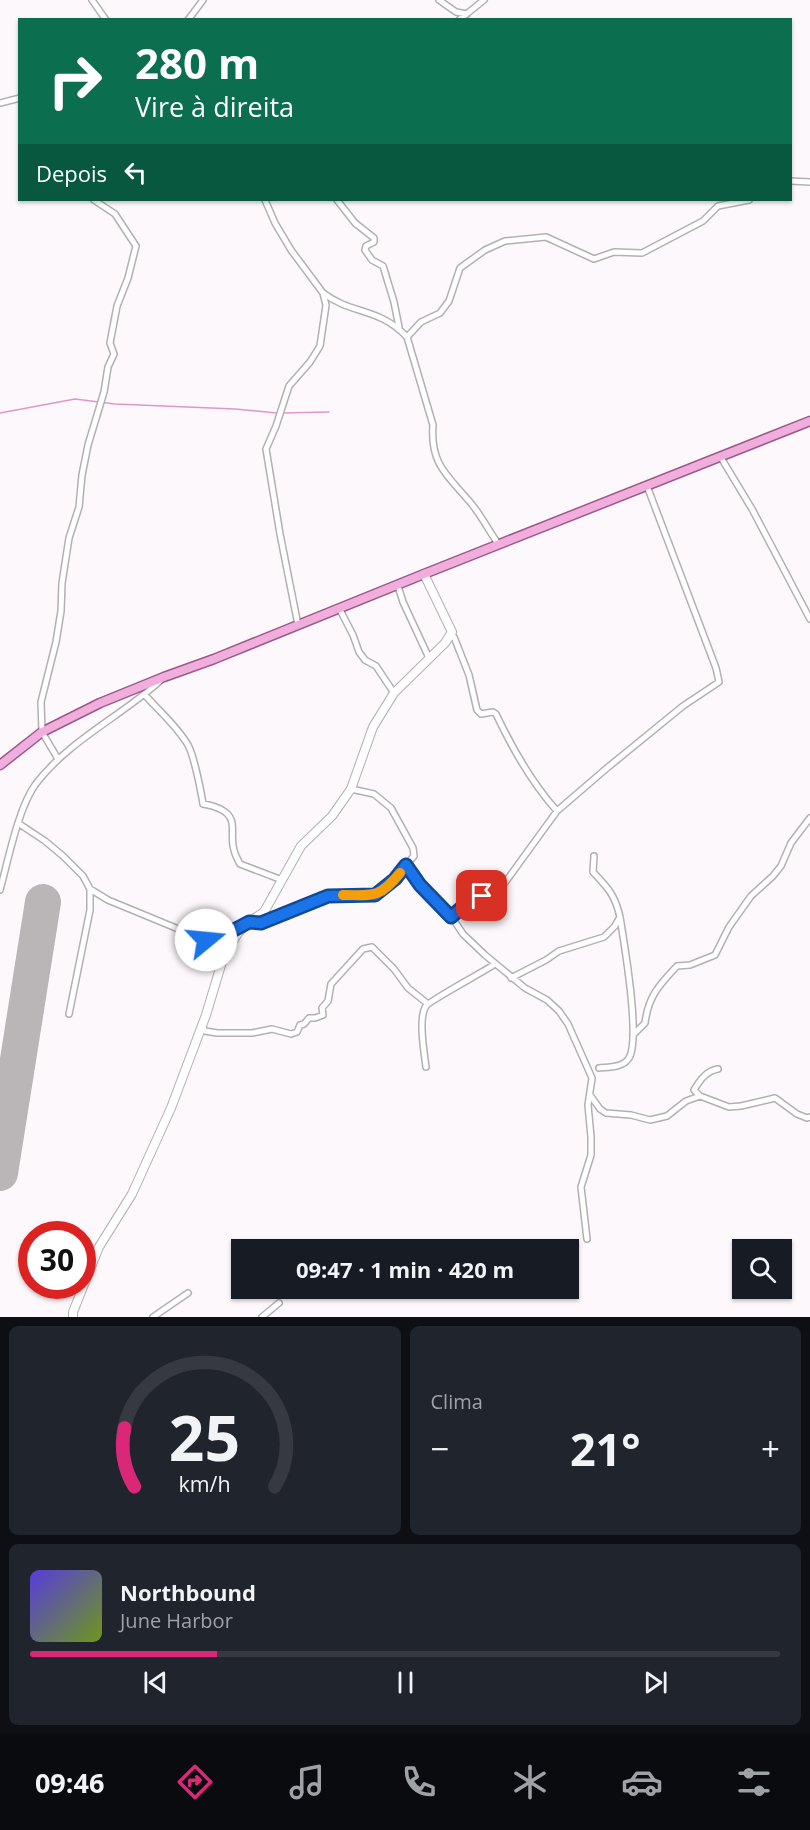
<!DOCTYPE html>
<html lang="pt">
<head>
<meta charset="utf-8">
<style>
  body { margin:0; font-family:"Open Sans",sans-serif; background:#20242c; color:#f1f3f6; height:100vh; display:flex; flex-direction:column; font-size:22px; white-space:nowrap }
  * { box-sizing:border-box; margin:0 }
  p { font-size:20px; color:#9ea1a6 }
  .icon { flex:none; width:33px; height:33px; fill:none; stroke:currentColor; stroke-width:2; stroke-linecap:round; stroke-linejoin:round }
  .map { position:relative; height:1317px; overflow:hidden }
  .panel { display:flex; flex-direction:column; gap:9px; padding:9px; background:#0d0f14; flex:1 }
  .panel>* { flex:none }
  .banner { position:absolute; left:18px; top:18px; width:774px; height:183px; border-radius:0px; box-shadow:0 2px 4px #0004; background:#0b6e4f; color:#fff; overflow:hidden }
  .fabs { position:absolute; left:732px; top:1239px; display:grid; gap:12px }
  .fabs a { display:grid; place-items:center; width:60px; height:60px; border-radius:0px; background:#171b24; box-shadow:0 2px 4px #0004; font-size:30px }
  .speed { position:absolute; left:18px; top:1221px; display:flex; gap:12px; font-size:30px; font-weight:700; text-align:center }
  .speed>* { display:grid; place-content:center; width:78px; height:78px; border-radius:50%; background:#171b24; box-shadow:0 2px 4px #0004; line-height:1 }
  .speed .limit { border:9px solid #d22; background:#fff; color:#111 }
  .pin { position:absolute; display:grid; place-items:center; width:51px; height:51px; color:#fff; margin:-26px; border-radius:12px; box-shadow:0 3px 9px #0006 }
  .me { position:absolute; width:66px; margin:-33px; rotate:73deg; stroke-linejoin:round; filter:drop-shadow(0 0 4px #0008) }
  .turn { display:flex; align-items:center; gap:21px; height:126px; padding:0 18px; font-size:27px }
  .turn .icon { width:78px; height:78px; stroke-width:2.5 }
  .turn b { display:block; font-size:42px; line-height:51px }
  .then { display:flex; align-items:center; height:57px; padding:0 18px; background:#0003; gap:12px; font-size:22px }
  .big { font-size:45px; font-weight:700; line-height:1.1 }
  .panel .card { flex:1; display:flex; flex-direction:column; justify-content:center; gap:9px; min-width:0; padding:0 21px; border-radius:9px; background:#20242c }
  .panel .dial { align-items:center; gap:0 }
  .dial svg { height:156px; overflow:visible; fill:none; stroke:#363941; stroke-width:7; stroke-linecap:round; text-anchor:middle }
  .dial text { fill:#f1f3f6; stroke:none }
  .song { display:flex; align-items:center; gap:18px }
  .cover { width:72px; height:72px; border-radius:9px; background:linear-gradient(135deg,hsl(250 70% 55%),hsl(80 70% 35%)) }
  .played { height:6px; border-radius:3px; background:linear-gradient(90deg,#db2777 25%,#363941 25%) }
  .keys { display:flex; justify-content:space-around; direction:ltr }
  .heat { display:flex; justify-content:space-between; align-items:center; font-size:33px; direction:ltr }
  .panel .tiles { flex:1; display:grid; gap:9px; grid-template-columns:1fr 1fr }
  .card:last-child { grid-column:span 2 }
  .trip { position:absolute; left:231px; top:1239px; width:348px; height:60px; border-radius:0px; background:#171b24; box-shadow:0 2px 4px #0004; font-weight:700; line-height:60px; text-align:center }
  .tab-bar { display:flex; height:96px; justify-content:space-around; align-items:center; background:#090b0e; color:#9ea1a6 }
  .tab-bar .icon { width:42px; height:42px }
  .tab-bar .on { color:#db2777 }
  .tab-bar b { font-size:27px; color:#f1f3f6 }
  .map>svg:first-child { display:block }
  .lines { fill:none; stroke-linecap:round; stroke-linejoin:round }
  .stream { stroke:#e097c7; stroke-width:1.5 }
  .runway { stroke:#bab6b8; stroke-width:36 }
  .street-casing { stroke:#b4b0b2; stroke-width:8 }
  .secondary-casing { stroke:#b4b0b2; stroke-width:10 }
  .primary-casing { stroke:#9f588a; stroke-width:11 }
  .street { stroke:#fff; stroke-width:5 }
  .secondary { stroke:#fff; stroke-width:8 }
  .primary { stroke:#efaedb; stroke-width:8 }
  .route-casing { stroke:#114b97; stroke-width:15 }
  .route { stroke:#1a73e8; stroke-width:10 }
  .slow { stroke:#f59e0b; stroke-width:10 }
</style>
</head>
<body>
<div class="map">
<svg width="810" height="1317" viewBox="0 0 810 1317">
  <rect width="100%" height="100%" fill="#fdf8fb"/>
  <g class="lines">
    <path class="stream" d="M 0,413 L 75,399 L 115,404 L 235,409 L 277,413
      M 282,413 L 329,412"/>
    <path class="runway" d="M 0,1173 L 43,902"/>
    <defs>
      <path id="street" d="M 92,0 L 106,20
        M 439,0 L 456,12 L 467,14
        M 188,20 L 203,0
        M 459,20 L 484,0
        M 0,103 L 20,98
        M 790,181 L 810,182
        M 265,200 L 275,223 L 291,250 L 323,293 L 326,305 L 320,346 L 310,362 L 289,386 L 276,426 L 266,449 L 280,534 L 298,625
        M 337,200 L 355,223 L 374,238 L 374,242 L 366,246 L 365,250 L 372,260 L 383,266 L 394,302 L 399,327
        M 323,293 C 352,315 379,307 407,337 L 433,425 C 430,464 447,475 470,502 C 481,515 489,531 499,545
        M 407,337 L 421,322 L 440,313 L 449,301 L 460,268 L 485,250 L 505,241 L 546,237 L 594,259 L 614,252 L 642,253 L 703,221 L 718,206 L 749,200
        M 720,456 L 752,509 L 810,619
        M 398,586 L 403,602 L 429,658
        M 339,608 L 353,635 L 359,652 L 365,660 L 376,666 L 394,693
        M 454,637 L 469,675 L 477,710 L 481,714 L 493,712 L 496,714 C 513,750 531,782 557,811
        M 145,695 C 159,711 177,726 188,745 C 194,756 201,791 203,804 C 210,805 215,806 222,810 C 239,819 229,835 234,850 C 235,855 238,860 240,864 L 282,880
        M 58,759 L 42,732 L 41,702 L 56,642 L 61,611 L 62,583 L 69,538 L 79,507 L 82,475 L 88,445 L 104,392 L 108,367 L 114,354 L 110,343 L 117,306 L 128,278 L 136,246 L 115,214 L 94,200
        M 351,789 L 374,794 L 391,808 L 413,848 L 414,856 L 406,865 L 420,885 L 449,913 L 463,934 L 485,955 L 525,988 L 547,1000 L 559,1011 L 568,1024 L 592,1078 L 588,1105 L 591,1137 L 591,1155 L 581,1187 L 587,1239
        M 18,823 L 45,841 L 63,856 L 83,876 L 90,889 L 108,900 L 205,940 L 219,938 L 241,928
        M 0,890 C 8,861 18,809 35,785 C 68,741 120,717 160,681
        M 451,917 L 467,903 L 490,894 L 504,884 L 557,811 L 607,768 L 683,706 L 719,682 L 716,668 L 647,486
        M 248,923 L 261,923 L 328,896 L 375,895 L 395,879 L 406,865
        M 205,940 L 222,957 L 222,962
        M 511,978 L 546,960 L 559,951 L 604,937 L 615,926 L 620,917 C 615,895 608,888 593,872 L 594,856
        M 69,1014 L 90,910 L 90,889
        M 202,1025 L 205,1031 L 217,1033 L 252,1033 L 272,1029 L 291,1034 L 297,1032 L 300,1025 L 304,1024 L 309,1018 L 315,1018 L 323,1015 L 322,1008 L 328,1001 L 331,984 L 363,949 L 372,947 L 394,969 L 408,988 L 428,1004
        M 633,1035 L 645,1023 C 648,997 659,985 677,966 L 690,965 L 715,955 L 729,927 L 751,896 L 773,876 L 781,866 L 791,843 L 810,818
        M 426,1067 C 424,1051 418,1018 426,1006 C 429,1001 485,971 495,964
        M 599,1068 C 608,1067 623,1068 629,1058 C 641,1038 624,943 620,917
        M 590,1095 L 600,1109 L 606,1113 L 631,1115 L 650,1120 L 667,1116 L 686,1101 L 700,1096 L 694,1090 C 700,1080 706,1071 718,1069
        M 700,1096 L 729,1107 L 741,1106 L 775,1098 L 797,1114 L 807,1118 L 810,1117
        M 153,1317 L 188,1293
        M 262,1317 L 279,1303"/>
      <path id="secondary" d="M 73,1317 L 73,1312 L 99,1247 L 132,1194 L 171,1108 L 206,1015 L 224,955 L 238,933 L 249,922 L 264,912 L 301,846 L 332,816 L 351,789 L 373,727 L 394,693 L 445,643 L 452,632 L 424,574"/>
      <path id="primary" d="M 0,765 L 42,732 L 100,703 L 164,677 L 214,659 L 424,574 L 810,421"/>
    </defs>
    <use href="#street" class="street-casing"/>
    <use href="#secondary" class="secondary-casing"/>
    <use href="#primary" class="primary-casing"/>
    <use href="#street" class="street"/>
    <use href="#secondary" class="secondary"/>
    <use href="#primary" class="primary"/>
  </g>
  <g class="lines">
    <defs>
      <path id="route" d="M 206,940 L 219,938 L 249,922 L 261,923 L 328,896 L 375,895 L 395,879 L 406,865 L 420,885 L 451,917 L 467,903 L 482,896"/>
    </defs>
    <use href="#route" class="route-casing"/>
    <use href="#route" class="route"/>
    <path class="slow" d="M 343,895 C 373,895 379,899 400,873"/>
  </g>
</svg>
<div class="fabs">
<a><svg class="icon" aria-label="search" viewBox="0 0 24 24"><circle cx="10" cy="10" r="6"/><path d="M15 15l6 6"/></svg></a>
</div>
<div class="speed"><div class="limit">30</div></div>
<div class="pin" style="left:482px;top:896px;background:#d93025"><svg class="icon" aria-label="arrive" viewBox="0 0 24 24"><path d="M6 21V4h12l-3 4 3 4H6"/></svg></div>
<svg class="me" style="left:206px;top:940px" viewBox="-20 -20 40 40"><circle r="19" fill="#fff"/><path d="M0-13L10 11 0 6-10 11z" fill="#1a73e8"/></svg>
<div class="trip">09:47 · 1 min · 420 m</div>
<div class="banner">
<div class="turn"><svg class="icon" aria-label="right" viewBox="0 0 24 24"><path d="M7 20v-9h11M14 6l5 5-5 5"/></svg><div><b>280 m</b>Vire à direita</div></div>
<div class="then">Depois<svg class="icon" aria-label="left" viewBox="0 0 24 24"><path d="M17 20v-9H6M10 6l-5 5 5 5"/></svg></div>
</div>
</div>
<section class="panel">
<div class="tiles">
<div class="card dial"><svg viewBox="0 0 100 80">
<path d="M14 69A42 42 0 1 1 86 69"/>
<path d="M14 69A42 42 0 0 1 9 39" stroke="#db2777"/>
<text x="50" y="56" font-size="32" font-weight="700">25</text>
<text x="50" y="72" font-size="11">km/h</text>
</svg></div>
<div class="card"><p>Clima</p>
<div class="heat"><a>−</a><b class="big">21°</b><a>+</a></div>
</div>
<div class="card">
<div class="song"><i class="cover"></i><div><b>Northbound</b><p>June Harbor</p></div></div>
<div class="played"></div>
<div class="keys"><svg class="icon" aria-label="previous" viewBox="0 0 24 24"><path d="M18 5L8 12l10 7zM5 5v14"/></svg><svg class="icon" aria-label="pause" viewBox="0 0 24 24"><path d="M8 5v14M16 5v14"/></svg><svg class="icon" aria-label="next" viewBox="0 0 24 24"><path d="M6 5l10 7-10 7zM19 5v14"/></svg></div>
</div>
</div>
</section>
<nav class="tab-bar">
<b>09:46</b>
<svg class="icon on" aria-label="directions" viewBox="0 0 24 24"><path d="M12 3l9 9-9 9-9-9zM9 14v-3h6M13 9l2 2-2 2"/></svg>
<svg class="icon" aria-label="music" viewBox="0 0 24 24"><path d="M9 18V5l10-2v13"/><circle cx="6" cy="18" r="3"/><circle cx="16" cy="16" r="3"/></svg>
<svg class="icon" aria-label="phone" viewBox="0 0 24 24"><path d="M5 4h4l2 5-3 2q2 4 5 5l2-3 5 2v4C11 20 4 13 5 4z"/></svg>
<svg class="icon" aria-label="climate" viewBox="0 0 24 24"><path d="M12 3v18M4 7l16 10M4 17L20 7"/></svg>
<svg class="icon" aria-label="car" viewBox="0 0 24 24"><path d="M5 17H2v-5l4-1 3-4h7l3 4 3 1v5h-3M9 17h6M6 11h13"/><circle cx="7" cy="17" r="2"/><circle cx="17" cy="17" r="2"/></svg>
<svg class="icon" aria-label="filters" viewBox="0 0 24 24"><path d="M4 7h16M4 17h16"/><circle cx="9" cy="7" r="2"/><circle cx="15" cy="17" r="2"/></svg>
</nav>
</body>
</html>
